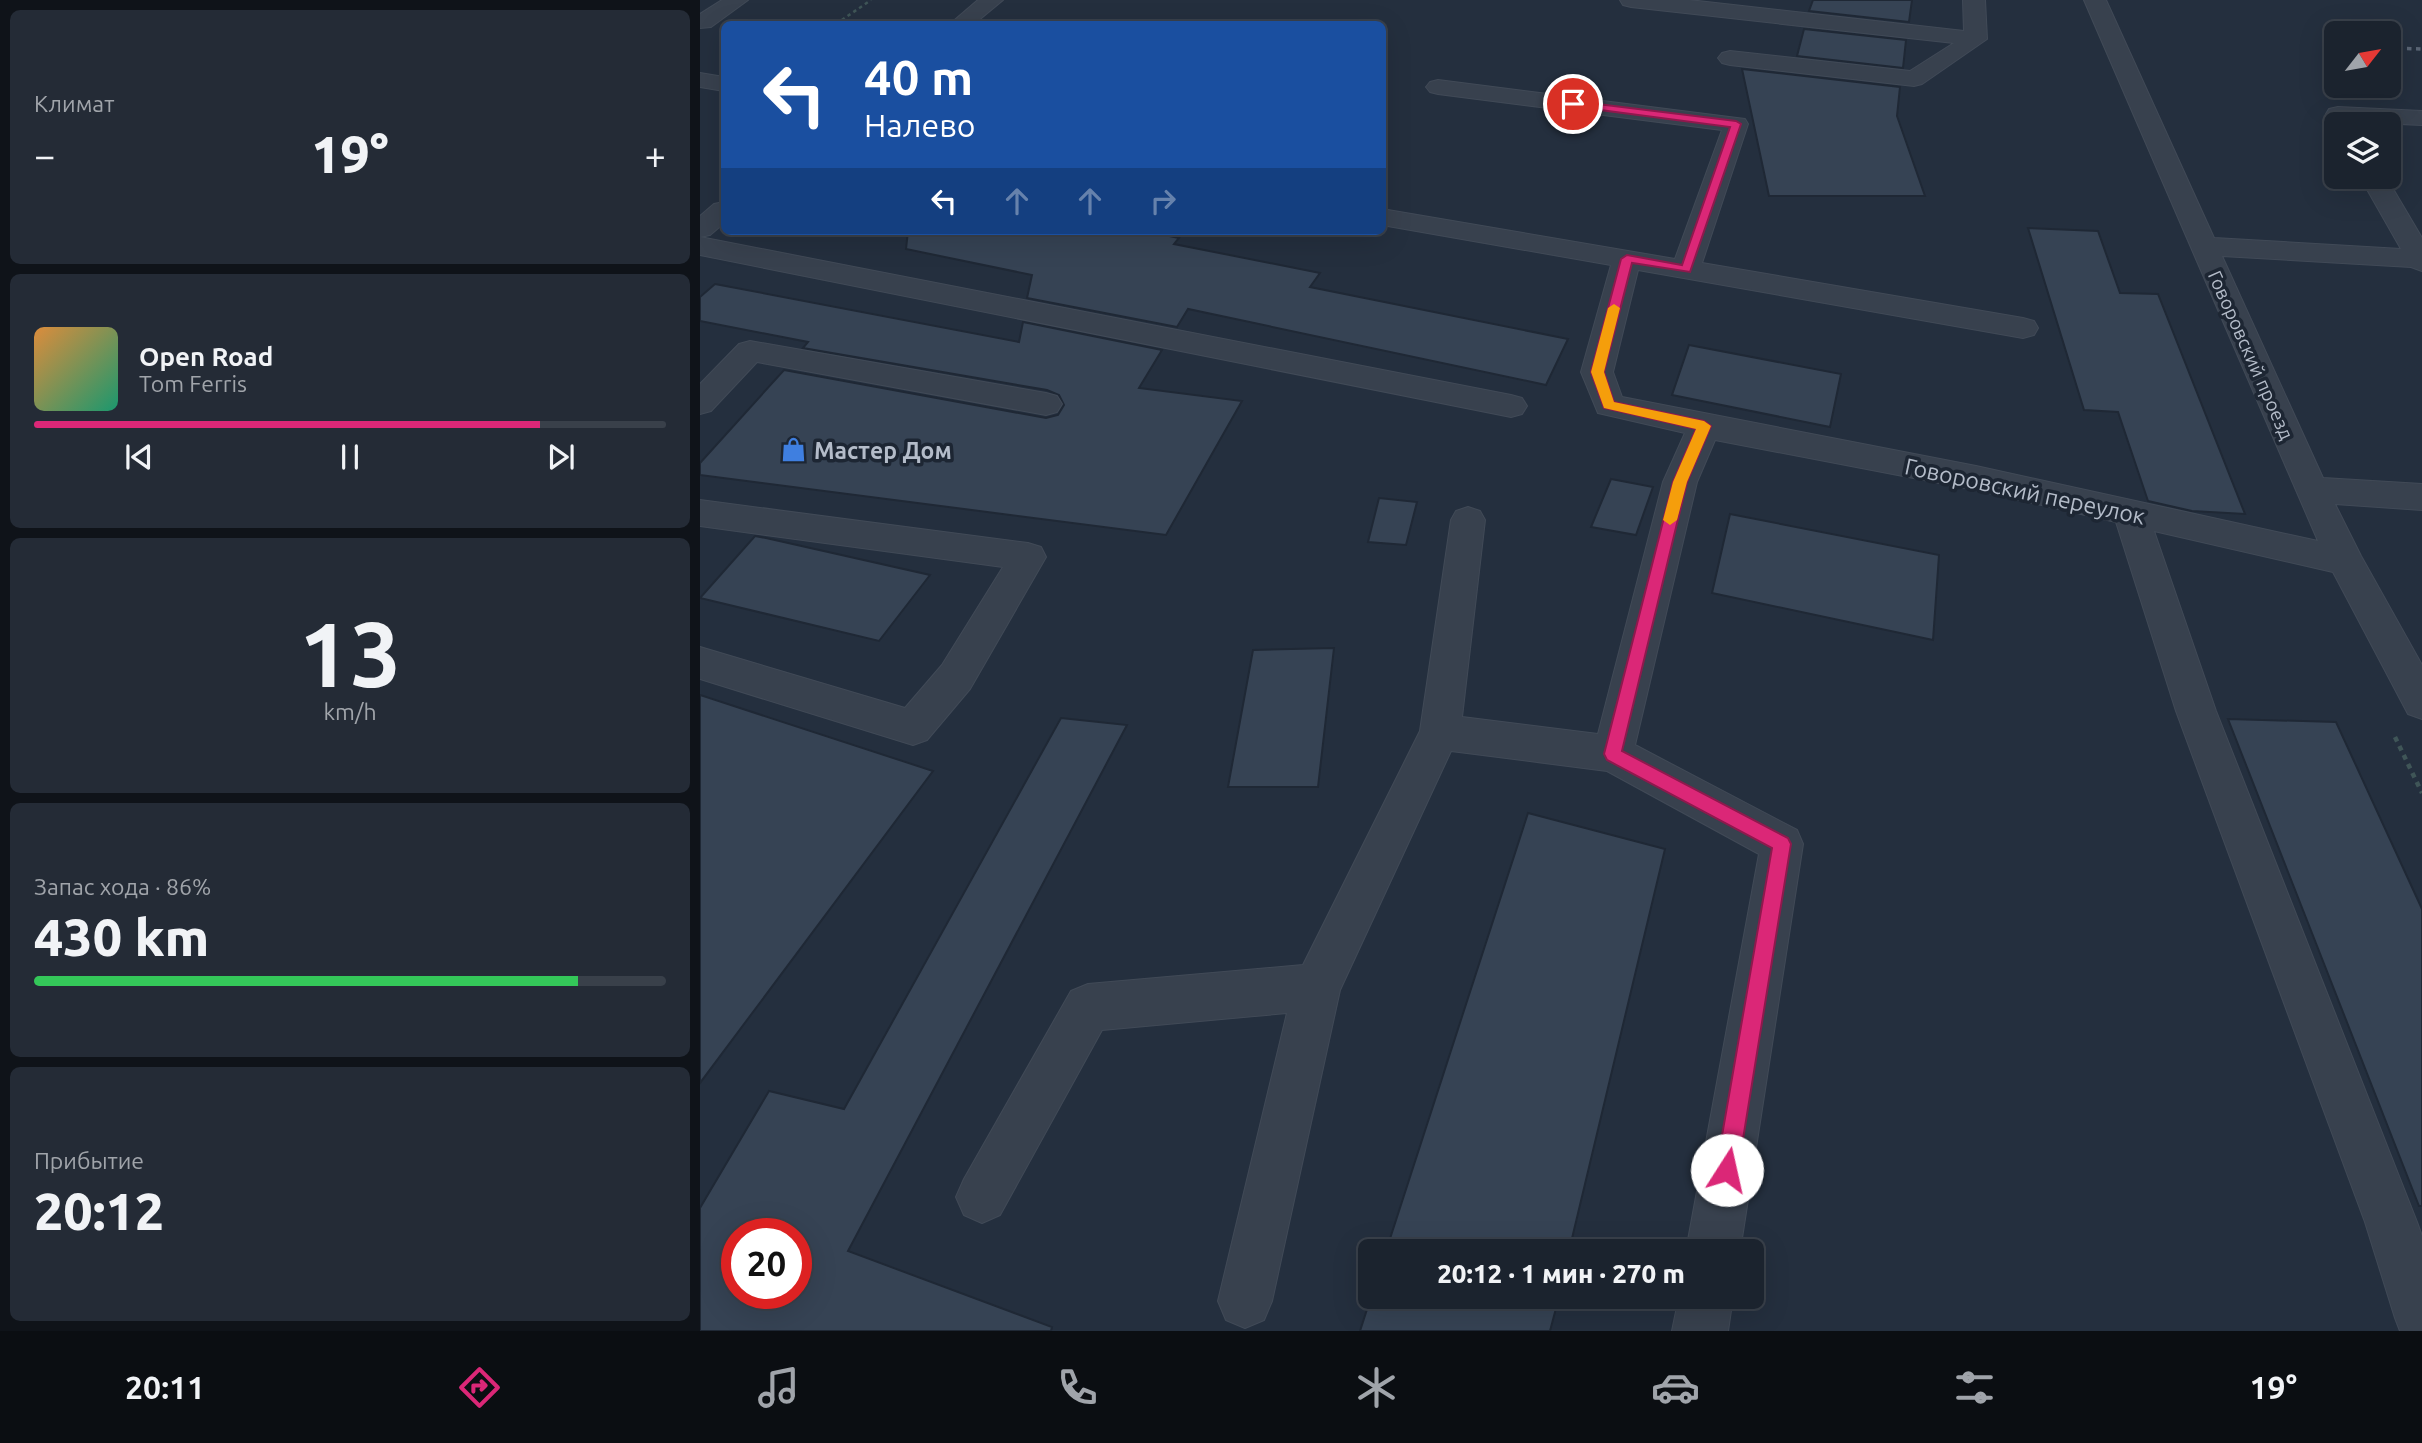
<!DOCTYPE html>
<html lang="ru">
<head>
<meta charset="utf-8">
<style>
  body { margin:0; font-family:Ubuntu,sans-serif; background:#242b36; color:#f1f3f6; height:100vh; display:flex; flex-direction:column; font-size:26px; white-space:nowrap }
  * { box-sizing:border-box; margin:0 }
  p { font-size:23px; color:#a0a4aa }
  .icon { flex:none; width:38px; height:38px; fill:none; stroke:currentColor; stroke-width:2; stroke-linecap:round; stroke-linejoin:round }
  .map { position:relative; flex:1; overflow:hidden }
  .details { display:flex; flex-direction:column; gap:10px; padding:10px; background:#0f1319; width:700px }
  .details>* { flex:none }
  .hud { position:absolute; left:21px; top:21px; width:665px; height:214px; border-radius:10px; box-shadow:0 7px 28px #0002,0 0 0 2px #39404a; background:#1a4fa0; color:#fff; overflow:hidden }
  .needle { width:46px; rotate:59deg }
  .controls { position:absolute; left:1624px; top:21px; display:grid; gap:14px }
  .controls a { display:grid; place-items:center; width:77px; height:77px; border-radius:10px; background:#1b232e; box-shadow:0 7px 28px #0002,0 0 0 2px #39404a; font-size:35px }
  .speed { position:absolute; left:21px; top:1218px; display:flex; gap:14px; font-size:35px; font-weight:700; text-align:center }
  .speed>* { display:grid; place-content:center; width:91px; height:91px; border-radius:50%; background:#1b232e; box-shadow:0 7px 28px #0002,0 0 0 2px #39404a; line-height:1 }
  .speed .limit { border:10px solid #d22; background:#fff; color:#111 }
  .pin { position:absolute; display:grid; place-items:center; width:60px; height:60px; color:#fff; margin:-30px; border:4px solid #fff; border-radius:50%; box-shadow:0 2px 7px #0007 }
  .me { position:absolute; width:77px; margin:-38px; rotate:10deg; stroke-linejoin:round; filter:drop-shadow(0 0 5px #0008) }
  .turn { display:flex; align-items:center; gap:24px; height:147px; padding:0 28px; font-size:32px }
  .turn .icon { width:91px; height:91px; stroke-width:2.5 }
  .turn b { display:block; font-size:49px; line-height:60px }
  .lanes { display:flex; align-items:center; height:66px; padding:0 28px; background:#0003; justify-content:center; gap:35px; direction:ltr }
  .lanes .off { opacity:.35 }
  .big { font-size:52px; font-weight:800; line-height:1.1 }
  .details .card { flex:1; display:flex; flex-direction:column; justify-content:center; gap:10px; min-width:0; padding:0 24px; border-radius:10px; background:#242b36 }
  .details .dial { align-items:center; gap:0 }
  .dial b { font-size:91px; line-height:1 }
  .song { display:flex; align-items:center; gap:21px }
  .cover { width:84px; height:84px; border-radius:10px; background:linear-gradient(135deg,hsl(30 70% 55%),hsl(160 70% 35%)) }
  .played { height:7px; border-radius:4px; background:linear-gradient(90deg,#db2777 80%,#39404a 80%) }
  .keys { display:flex; justify-content:space-around; direction:ltr }
  .heat { display:flex; justify-content:space-between; align-items:center; font-size:38px; direction:ltr }
  .charge { height:10px; border-radius:5px; background:linear-gradient(90deg,#34c759 86%,#39404a 0) }
  .trip { position:absolute; left:658px; top:1239px; width:406px; height:70px; border-radius:10px; background:#1b232e; box-shadow:0 7px 28px #0002,0 0 0 2px #39404a; font-weight:800; line-height:70px; text-align:center }
  .dock { display:flex; height:112px; justify-content:space-around; align-items:center; background:#0b0e12; color:#a0a4aa }
  .dock .icon { width:49px; height:49px }
  .dock .active { color:#db2777 }
  .dock b { font-size:32px; color:#f1f3f6 }
  main { display:flex; flex:1; min-height:0 }
  .map>svg:first-child { display:block }
  .building { fill:#364354; stroke:#1f2835; stroke-width:2; fill-rule:evenodd }
  .lines { fill:none; stroke-linecap:round; stroke-linejoin:round }
  .minor-casing { stroke:#414a57; stroke-width:2 }
  .path-far1 { stroke:#3f5557; stroke-width:2.5; stroke-dasharray:3.5 3.5; stroke-linecap:butt }
  .path { stroke:#3f5557; stroke-width:4.5; stroke-dasharray:5 5; stroke-linecap:butt }
  .minor { fill:#38414e; fill-rule:evenodd }
  .rail { stroke:#5a6575; stroke-width:3.5; stroke-dasharray:4.5 4.5; stroke-linecap:butt }
  .route { fill:#db2777; stroke:#8e194d; stroke-width:2 }
  .slow { fill:#f59e0b }
  .labels { text-anchor:middle; dominant-baseline:central; stroke-width:7; stroke-linejoin:round; paint-order:stroke }
  .far-street-label { font-size:19px; fill:#b4bcc9; stroke:#1d2633 }
  .poi-label { font-size:23px; font-weight:bold; fill:#b4bcc9; stroke:#1d2633; text-anchor:start }
  .street-label { font-size:23px; fill:#b4bcc9; stroke:#1d2633 }
</style>
</head>
<body>
<main>
<section class="details">
<div class="card"><p>Климат</p>
<div class="heat"><a>−</a><b class="big">19°</b><a>+</a></div>
</div>
<div class="card">
<div class="song"><i class="cover"></i><div><b>Open Road</b><p>Tom Ferris</p></div></div>
<div class="played"></div>
<div class="keys"><svg class="icon" aria-label="previous" viewBox="0 0 24 24"><path d="M18 5L8 12l10 7zM5 5v14"/></svg><svg class="icon" aria-label="pause" viewBox="0 0 24 24"><path d="M8 5v14M16 5v14"/></svg><svg class="icon" aria-label="next" viewBox="0 0 24 24"><path d="M6 5l10 7-10 7zM19 5v14"/></svg></div>
</div>
<div class="card dial"><b>13</b><p>km/h</p></div>
<div class="card"><p>Запас хода · 86%</p><b class="big">430 km</b><div class="charge"></div></div>
<div class="card"><p>Прибытие</p><b class="big">20:12</b></div>
</section>
<div class="map">
<svg width="1722" height="1331" viewBox="0 0 1722 1331">
  <rect width="100%" height="100%" fill="#242f3e"/>
  <path class="building" d="M 1113,0 L 1212,0 L 1209,22 L 1109,11 Z
    M 1104,29 L 1206,40 L 1203,68 L 1097,56 Z
    M 1042,69 L 1200,87 L 1197,116 L 1225,196 L 1069,196 Z
    M 1328,228 L 1398,231 L 1420,293 L 1458,294 L 1545,514 L 1492,511 L 1448,501 L 1418,412 L 1384,410 Z
    M 208,231 L 445,231 L 479,238 L 474,244 L 620,273 L 610,287 L 868,339 L 846,385 L 488,309 L 477,327 L 327,298 L 332,275 L 206,249 Z
    M 15,284 L 319,342 L 323,322 L 462,350 L 439,388 L 542,401 L 466,535 L 0,475 L 0,463 L 84,370 L 346,418 L 358,415 L 364,405 L 359,395 L 347,390 L 103,348 L 108,342 L 0,321 L 0,297 Z
    M 989,345 L 1141,374 L 1130,427 L 972,395 Z
    M 911,479 L 953,487 L 936,535 L 891,527 Z
    M 679,498 L 717,502 L 706,545 L 668,542 Z
    M 1030,514 L 1239,555 L 1233,640 L 1012,593 Z
    M 55,536 L 66,538 L 230,575 L 179,641 L 0,598 Z
    M 634,648 L 618,787 L 528,787 L 553,650 Z
    M 0,695 L 233,771 L 0,1083 Z
    M 361,718 L 427,725 L 148,1251 L 352,1327 L 351,1331 L 0,1331 L 0,1208 L 69,1091 L 144,1109 ZM 37,1234 L 96,1234 L 96,1293 L 37,1293 Z
    M 1528,719 L 1636,722 L 1722,909 L 1722,1206 L 1719,1206 Z
    M 828,813 L 965,849 L 869,1251 L 686,1251 Z
    M 671,1297 L 859,1297 L 850,1331 L 660,1331 Z"/>
  <g class="lines">
    <defs>
      <path id="minor" d="M 22,0 L 48,0 L 11,27 L 0,28 L 0,14 Z
        M 278,0 L 303,0 L 274,24 L 250,24 Z
        M 920,0 L 989,0 L 1264,31 L 1263,0 L 1285,0 L 1287,39 L 1222,84 L 1214,86 L 1030,65 L 1022,63 L 1018,58 L 1022,53 L 1030,51 L 1210,71 L 1254,43 L 931,7 L 923,5 Z
        M 1384,0 L 1406,0 L 1514,238 L 1701,249 L 1660,177 L 1686,177 L 1722,238 L 1722,271 L 1711,267 L 1522,256 L 1623,478 L 1722,484 L 1722,510 L 1635,504 L 1661,556 L 1722,665 L 1722,719 L 1708,714 L 1633,572 L 1454,531 L 1516,711 L 1717,1222 L 1722,1236 L 1722,1331 L 1700,1331 L 1695,1318 L 1665,1222 L 1476,711 L 1416,522 L 1276,490 L 1015,440 L 997,482 L 935,745 L 1097,830 L 1103,844 L 1040,1251 L 986,1251 L 1059,854 L 907,771 L 751,751 L 640,990 L 572,1301 L 564,1320 L 545,1328 L 526,1320 L 518,1301 L 587,1013 L 402,1030 L 300,1215 L 282,1223 L 264,1215 L 256,1197 L 264,1179 L 371,991 L 388,984 L 603,965 L 720,731 L 751,520 L 756,511 L 768,507 L 780,511 L 785,520 L 762,717 L 898,734 L 963,482 L 985,433 L 898,413 L 881,372 L 911,265 L 682,225 L 682,209 L 975,259 L 1022,130 L 738,94 L 730,92 L 726,87 L 730,82 L 738,80 L 1045,119 L 1048,124 L 1002,263 L 1323,318 L 1334,321 L 1338,328 L 1334,335 L 1323,338 L 938,270 L 913,372 L 922,397 L 1276,466 L 1618,541 Z
        M 0,73 L 24,77 L 24,91 L 0,87 Z
        M 1638,107 L 1722,111 L 1722,125 L 1655,122 L 1655,124 L 1636,124 L 1636,130 L 1626,114 L 1629,109 Z
        M 24,202 L 24,223 L 10,235 L 0,237 L 0,216 L 14,204 Z
        M 0,237 L 811,395 L 822,398 L 827,406 L 822,414 L 811,417 L 0,255 Z
        M 50,341 L 346,393 L 357,396 L 362,404 L 357,412 L 346,415 L 57,362 L 11,411 L 0,414 L 0,384 L 39,344 Z
        M 0,500 L 328,543 L 341,547 L 346,557 L 270,689 L 227,740 L 213,745 L 0,679 L 0,647 L 205,708 L 242,665 L 303,567 L 0,526 Z
        M 979,1297 L 1033,1297 L 1028,1331 L 972,1331 Z"/>
    </defs>
    <use href="#minor" class="minor-casing"/>
    <path class="path-far1" d="M 136,24 L 171,0"/>
    <path class="path" d="M 1695,737 L 1722,793"/>
    <use href="#minor" class="minor"/>
    <path class="rail" d="M 1689,48 L 1722,49"/>
  </g>
  <path class="route" d="M 873,101 L 1036,121 L 1041,124 L 990,272 L 932,263 L 904,372 L 914,402 L 1004,421 L 1011,426 L 987,482 L 922,751 L 1088,838 L 1091,844 L 1038,1170 L 1035,1177 L 1027,1180 L 1020,1177 L 1016,1170 L 1072,848 L 907,760 L 904,754 L 973,482 L 996,429 L 904,408 L 891,372 L 921,259 L 927,255 L 982,265 L 1030,127 L 870,106 L 870,102 Z"/>
  <path class="slow" d="M 914,304 L 920,308 L 904,372 L 914,402 L 1004,421 L 1011,426 L 987,482 L 977,520 L 970,525 L 963,520 L 973,482 L 996,429 L 904,408 L 891,372 L 908,308 Z"/>
  <defs>
    <symbol id="shop-bare" viewBox="-9 -9 18 18"><path d="M-5-2.5h2.3a2.7 3.5 0 0 1 5.4 0H5L5.5 6h-11ZM-1.5-2.5h3a1.5 2.3 0 0 0-3 0Z" fill="#3f7fe0" stroke="#1d2633" stroke-width="2.5" paint-order="stroke"/></symbol>
  </defs>
  <g fill-rule="evenodd">
    <use href="#shop-bare" x="76" y="432" width="35" height="35"/>
  </g>
  <g class="labels">
    <g class="far-street-label">
      <text transform="translate(1551 355) rotate(66)">Говоровский проезд</text>
    </g>
    <g class="poi-label">
      <text x="114" y="450">Мастер Дом</text>
    </g>
    <g class="street-label">
      <text transform="translate(1325 491) rotate(12)">Говоровский переулок</text>
    </g>
  </g>
</svg>
<div class="controls">
<a><svg class="needle" viewBox="-14 -14 28 28"><path d="M0-13l5 13h-10z" fill="#e53935"/><path d="M0 13l5-13h-10z" fill="#a0a4aa"/></svg></a>
<a><svg class="icon" aria-label="layers" viewBox="0 0 24 24"><path d="M12 4l9 5-9 5-9-5zM3 14l9 5 9-5"/></svg></a>
</div>
<div class="speed"><div class="limit">20</div></div>
<div class="pin" style="left:873px;top:104px;background:#d93025"><svg class="icon" aria-label="arrive" viewBox="0 0 24 24"><path d="M6 21V4h12l-3 4 3 4H6"/></svg></div>
<svg class="me" style="left:1027px;top:1170px" viewBox="-20 -20 40 40"><circle r="19" fill="#fff"/><path d="M0-13L10 11 0 6-10 11z" fill="#db2777"/></svg>
<div class="trip">20:12 · 1 мин · 270 m</div>
<div class="hud">
<div class="turn"><svg class="icon" aria-label="left" viewBox="0 0 24 24"><path d="M17 20v-9H6M10 6l-5 5 5 5"/></svg><div><b>40 m</b>Налево</div></div>
<div class="lanes"><svg class="icon" aria-label="left" viewBox="0 0 24 24"><path d="M17 20v-9H6M10 6l-5 5 5 5"/></svg><svg class="icon off" aria-label="ahead" viewBox="0 0 24 24"><path d="M12 20V5M6 11l6-6 6 6"/></svg><svg class="icon off" aria-label="ahead" viewBox="0 0 24 24"><path d="M12 20V5M6 11l6-6 6 6"/></svg><svg class="icon off" aria-label="right" viewBox="0 0 24 24"><path d="M7 20v-9h11M14 6l5 5-5 5"/></svg></div>
</div>
</div>
</main>
<nav class="dock">
<b>20:11</b>
<svg class="icon active" aria-label="directions" viewBox="0 0 24 24"><path d="M12 3l9 9-9 9-9-9zM9 14v-3h6M13 9l2 2-2 2"/></svg>
<svg class="icon" aria-label="music" viewBox="0 0 24 24"><path d="M9 18V5l10-2v13"/><circle cx="6" cy="18" r="3"/><circle cx="16" cy="16" r="3"/></svg>
<svg class="icon" aria-label="phone" viewBox="0 0 24 24"><path d="M5 4h4l2 5-3 2q2 4 5 5l2-3 5 2v4C11 20 4 13 5 4z"/></svg>
<svg class="icon" aria-label="climate" viewBox="0 0 24 24"><path d="M12 3v18M4 7l16 10M4 17L20 7"/></svg>
<svg class="icon" aria-label="car" viewBox="0 0 24 24"><path d="M5 17H2v-5l4-1 3-4h7l3 4 3 1v5h-3M9 17h6M6 11h13"/><circle cx="7" cy="17" r="2"/><circle cx="17" cy="17" r="2"/></svg>
<svg class="icon" aria-label="filters" viewBox="0 0 24 24"><path d="M4 7h16M4 17h16"/><circle cx="9" cy="7" r="2"/><circle cx="15" cy="17" r="2"/></svg>
<b>19°</b>
</nav>
</body>
</html>
